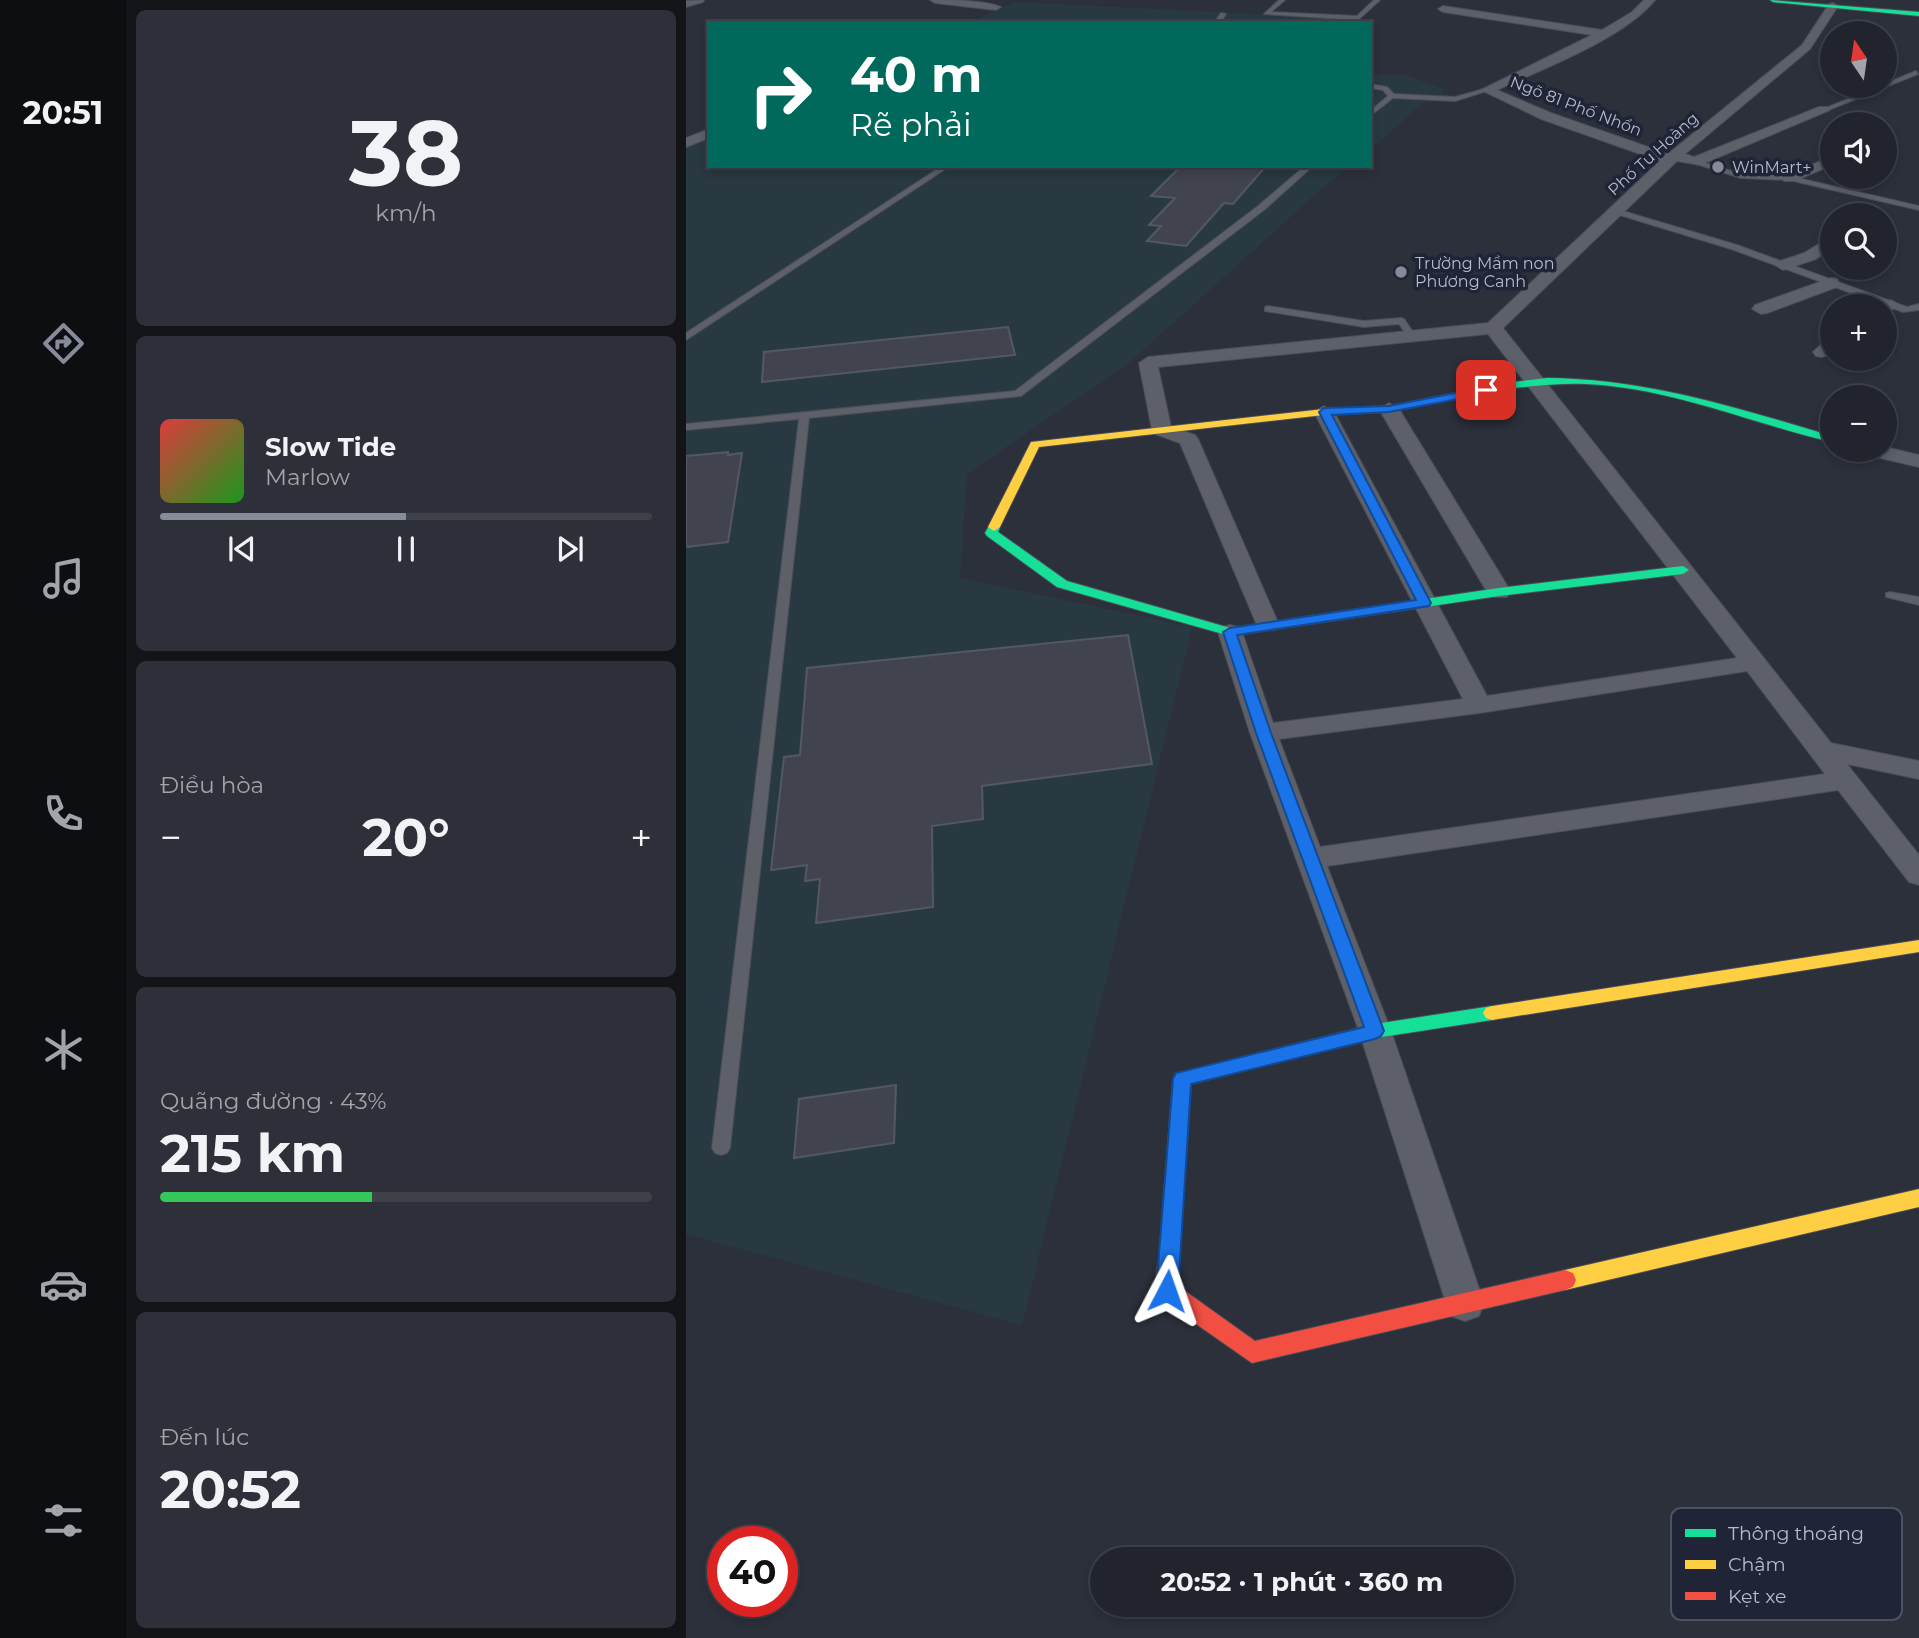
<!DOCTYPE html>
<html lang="vi">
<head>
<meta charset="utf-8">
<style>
  body { margin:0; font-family:Montserrat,sans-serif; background:#2d3038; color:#f1f3f6; height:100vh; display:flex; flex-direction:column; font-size:26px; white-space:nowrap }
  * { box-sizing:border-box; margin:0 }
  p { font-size:23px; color:#a2a4a9 }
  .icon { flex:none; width:38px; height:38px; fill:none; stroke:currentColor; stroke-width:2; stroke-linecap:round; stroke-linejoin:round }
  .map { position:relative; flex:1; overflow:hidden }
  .panel { display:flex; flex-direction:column; gap:10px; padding:10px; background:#121418; width:560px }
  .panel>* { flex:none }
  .guide { position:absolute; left:21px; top:21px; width:665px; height:147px; border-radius:0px; box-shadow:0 4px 10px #0003,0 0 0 2px #3e4148; background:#00695c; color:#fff; overflow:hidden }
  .needle { width:46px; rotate:347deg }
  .tools { position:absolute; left:1134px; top:21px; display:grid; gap:14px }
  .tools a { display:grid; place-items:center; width:77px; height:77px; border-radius:50%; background:#21242c; box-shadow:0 4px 10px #0003,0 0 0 2px #3e4148; font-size:35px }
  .speed { position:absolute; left:21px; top:1526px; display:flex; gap:14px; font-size:35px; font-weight:700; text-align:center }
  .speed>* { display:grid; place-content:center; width:91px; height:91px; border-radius:50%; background:#21242c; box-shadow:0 4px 10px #0003,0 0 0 2px #3e4148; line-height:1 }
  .speed .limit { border:10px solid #d22; background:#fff; color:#111 }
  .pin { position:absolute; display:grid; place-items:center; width:60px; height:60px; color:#fff; margin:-30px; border-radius:14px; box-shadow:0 4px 10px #0006 }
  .me { position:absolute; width:77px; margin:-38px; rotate:4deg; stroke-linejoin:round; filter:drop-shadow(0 0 5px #0008) }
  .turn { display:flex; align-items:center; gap:24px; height:147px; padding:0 28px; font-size:32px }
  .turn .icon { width:91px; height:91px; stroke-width:2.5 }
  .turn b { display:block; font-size:49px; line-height:60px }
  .big { font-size:52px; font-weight:700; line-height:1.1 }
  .panel .tile { flex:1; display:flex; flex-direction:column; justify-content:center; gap:10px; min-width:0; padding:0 24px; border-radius:10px; background:#2d3038 }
  .panel .dial { align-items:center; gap:0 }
  .dial b { font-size:91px; line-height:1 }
  .song { display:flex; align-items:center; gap:21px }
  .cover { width:84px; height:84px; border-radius:10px; background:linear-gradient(135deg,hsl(0 70% 55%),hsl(120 70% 35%)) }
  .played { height:7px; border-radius:4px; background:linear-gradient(90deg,#868a99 50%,#3e4148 50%) }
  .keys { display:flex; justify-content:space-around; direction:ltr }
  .heat { display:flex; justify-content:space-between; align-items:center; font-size:38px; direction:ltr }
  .charge { height:10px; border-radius:5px; background:linear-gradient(90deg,#34c759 43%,#3e4148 0) }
  .trip { position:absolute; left:404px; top:1547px; width:424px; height:70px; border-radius:35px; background:#21242c; box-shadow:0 4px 10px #0003,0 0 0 2px #3e4148; font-weight:700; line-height:70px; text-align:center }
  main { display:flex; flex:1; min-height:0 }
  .tab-bar { display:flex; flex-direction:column; width:126px; justify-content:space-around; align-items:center; background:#0d0e12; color:#a2a4a9 }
  .tab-bar .icon { width:49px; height:49px }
  .tab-bar .selected { color:#868a99 }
  .tab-bar b { font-size:32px; color:#f1f3f6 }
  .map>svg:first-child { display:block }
  .green { fill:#293941 }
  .building { fill:#41444f; stroke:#545863; stroke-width:2 }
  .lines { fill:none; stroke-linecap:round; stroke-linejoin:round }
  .lane-casing { stroke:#4a4d58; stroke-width:2 }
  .street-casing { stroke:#4a4d58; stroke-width:2 }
  .fast-casing { stroke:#4a4d58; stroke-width:2 }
  .slow-casing { stroke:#4a4d58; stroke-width:2 }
  .jam-casing { stroke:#4a4d58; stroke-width:2 }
  .lane { fill:#5d6069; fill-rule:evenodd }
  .street { fill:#5d6069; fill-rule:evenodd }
  .fast { fill:#16e098; fill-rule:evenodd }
  .slow { fill:#ffcf43; fill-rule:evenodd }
  .jam { fill:#f24e42; fill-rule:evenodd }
  .route { fill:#1a73e8; stroke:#114b97; stroke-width:2 }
  .poi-dot { fill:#868a99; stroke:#1f2436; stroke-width:2.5 }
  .labels { text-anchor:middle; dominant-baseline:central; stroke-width:7; stroke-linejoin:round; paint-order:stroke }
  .far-street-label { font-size:16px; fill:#b7bbcb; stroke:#1f2436 }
  .far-poi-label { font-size:16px; fill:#b7bbcb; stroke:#1f2436; text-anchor:start }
  .key { fill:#1f2436; stroke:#4d5163; stroke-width:2 }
  .key-label { font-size:19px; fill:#b7bbcb }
</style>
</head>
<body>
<main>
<nav class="tab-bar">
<b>20:51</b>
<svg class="icon selected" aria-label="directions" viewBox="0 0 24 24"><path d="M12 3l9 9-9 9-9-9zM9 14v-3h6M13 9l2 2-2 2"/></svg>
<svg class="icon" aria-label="music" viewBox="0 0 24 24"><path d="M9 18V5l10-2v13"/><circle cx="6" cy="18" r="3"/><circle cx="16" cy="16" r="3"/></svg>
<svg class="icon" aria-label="phone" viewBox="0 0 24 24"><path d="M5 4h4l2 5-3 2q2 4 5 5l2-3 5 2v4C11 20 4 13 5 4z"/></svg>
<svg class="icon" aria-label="climate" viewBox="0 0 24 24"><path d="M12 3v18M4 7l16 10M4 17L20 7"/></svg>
<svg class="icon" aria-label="car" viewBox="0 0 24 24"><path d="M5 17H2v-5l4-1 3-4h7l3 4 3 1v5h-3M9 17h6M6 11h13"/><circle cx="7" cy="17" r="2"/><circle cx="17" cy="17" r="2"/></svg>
<svg class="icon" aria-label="filters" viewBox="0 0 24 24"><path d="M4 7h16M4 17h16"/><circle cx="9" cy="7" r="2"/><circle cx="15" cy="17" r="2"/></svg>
</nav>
<section class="panel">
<div class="tile dial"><b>38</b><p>km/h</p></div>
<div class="tile">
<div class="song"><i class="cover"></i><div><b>Slow Tide</b><p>Marlow</p></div></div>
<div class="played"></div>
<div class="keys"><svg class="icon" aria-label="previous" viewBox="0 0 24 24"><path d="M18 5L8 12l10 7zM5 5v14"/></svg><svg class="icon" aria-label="pause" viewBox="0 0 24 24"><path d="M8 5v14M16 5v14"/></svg><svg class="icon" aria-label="next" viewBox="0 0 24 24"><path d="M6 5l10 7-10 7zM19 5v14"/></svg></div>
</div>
<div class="tile"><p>Điều hòa</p>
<div class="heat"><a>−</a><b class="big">20°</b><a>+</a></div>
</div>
<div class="tile"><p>Quãng đường · 43%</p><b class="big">215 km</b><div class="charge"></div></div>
<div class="tile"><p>Đến lúc</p><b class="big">20:52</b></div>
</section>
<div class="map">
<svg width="1233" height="1638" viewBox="0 0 1233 1638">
  <rect width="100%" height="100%" fill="#2c303b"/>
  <path class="green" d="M 328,2 L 675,19 L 663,23 L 282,23 Z
    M 684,75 L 719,75 L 759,89 L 755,94 L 764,95 L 756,101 L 737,103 L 684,150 Z
    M 23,136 L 23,166 L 664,166 L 633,191 L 444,362 L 281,474 L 274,578 L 506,627 L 336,1325 L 0,1234 L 0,146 Z"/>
  <path class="building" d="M 495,166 L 580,166 L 547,204 L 538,203 L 500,246 L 461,241 L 475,226 L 463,225 L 489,198 L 465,196 Z
    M 322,327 L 329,355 L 76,382 L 78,352 Z
    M 42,452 L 42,455 L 56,453 L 42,542 L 0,547 L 0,456 Z
    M 442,635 L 466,764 L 296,786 L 297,819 L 246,826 L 247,907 L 130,923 L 134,879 L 119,881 L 121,865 L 85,870 L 98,757 L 114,755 L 121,668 Z
    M 210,1085 L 208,1143 L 108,1158 L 113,1099 Z"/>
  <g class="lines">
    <defs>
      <path id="lane" d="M 593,0 L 599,0 L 585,12 L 671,16 L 688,0 L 694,0 L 672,20 L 578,14 Z
        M 535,13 L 540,14 L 534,23 L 528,23 Z
        M 1230,71 L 1232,74 L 1140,111 L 1135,110 Z
        M 684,84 L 701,87 L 708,94 L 769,97 L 801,88 L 804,90 L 769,101 L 707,98 L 684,116 L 684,111 L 702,96 L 697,90 L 684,88 Z
        M 1009,160 L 1056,174 L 1103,176 L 1233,206 L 1233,210 L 1103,180 L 1055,178 L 1007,163 Z
        M 256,166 L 264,166 L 0,340 L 0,333 Z
        M 448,166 L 456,166 L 453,168 Z
        M 619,166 L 627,166 L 578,210 L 335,396 L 123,418 L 44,1148 L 41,1153 L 35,1155 L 29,1153 L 26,1148 L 113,419 L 0,430 L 0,424 L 329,391 L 572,206 Z
        M 930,209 L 1051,245 L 1221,307 L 1233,304 L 1233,310 L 1217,312 L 1045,249 L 927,213 L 926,211 Z
        M 582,306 L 678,321 L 715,318 L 718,319 L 730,336 L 723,338 L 713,324 L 678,327 L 579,311 L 579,307 Z
        M 1204,592 L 1233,597 L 1233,605 L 1200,597 L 1200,593 Z"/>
      <path id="street" d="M 18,0 L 17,2 L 0,7 L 0,1 Z
        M 244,0 C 264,0 298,0 315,7 L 310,10 L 249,3 Z
        M 958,0 L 969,0 C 937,39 858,68 811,90 L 865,113 L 982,154 L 1116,45 L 1143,4 L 1147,3 L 1152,6 L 1124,49 L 999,154 L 1008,157 L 1133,107 L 1143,107 L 1144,110 L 1014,165 L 991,161 L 817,328 L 1145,743 L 1233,761 L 1233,779 L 1161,764 L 1233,855 L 1233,885 L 1223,882 L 1152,790 L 641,866 L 705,1031 L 798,1303 L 793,1316 L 779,1321 L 765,1316 L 760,1303 L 673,1031 L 564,733 L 532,632 L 536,627 L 544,625 L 552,627 L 556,632 L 587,723 L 777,699 L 628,412 L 638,406 L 648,412 L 801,696 L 1051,658 L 802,334 L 472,367 L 485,427 L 509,435 L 512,439 L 593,625 L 589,630 L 573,630 L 494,443 L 469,434 L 466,430 L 453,363 L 462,357 L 802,323 L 974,161 L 855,119 L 795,90 L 906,35 L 757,12 L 752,9 L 757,6 L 916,30 L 946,12 ZM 1061,671 L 1139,774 L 634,847 L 593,739 L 793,713 Z
        M 23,129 L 23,138 L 0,147 L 0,138 Z
        M 1146,156 L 1146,165 L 1108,181 L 1098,181 L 1096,178 Z
        M 1146,236 L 1146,248 L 1130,259 L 1097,270 L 1089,265 L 1091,262 L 1118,253 Z
        M 1145,278 L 1151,279 L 1153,283 L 1151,287 L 1081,313 L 1075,314 L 1066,309 L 1069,305 Z
        M 1205,300 L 1214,305 L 1199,314 L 1199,306 L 1192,306 Z
        M 1146,339 L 1146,353 L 1136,357 L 1130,356 L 1127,352 L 1140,340 Z
        M 703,403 L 713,409 L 825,592 L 821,597 L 805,597 L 801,592 L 693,409 Z
        M 1199,447 L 1233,455 L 1233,467 L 1177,454 L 1174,450 L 1199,450 Z"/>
      <path id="fast" d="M 1084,0 L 1233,12 L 1233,16 L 1087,2 Z
        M 861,378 C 962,379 1051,408 1146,436 L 1146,442 C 1064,423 986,388 900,384 C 873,383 847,386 820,389 L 815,386 L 820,383 Z
        M 308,523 L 314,527 L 312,532 L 381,581 L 544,628 L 813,588 L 997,566 L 1003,570 L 997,574 L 813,596 L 544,636 L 371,587 L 301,536 L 299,533 L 304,524 Z
        M 806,1006 L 812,1008 L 815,1013 L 812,1018 L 806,1020 L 689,1038 L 505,1084 L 493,1258 L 490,1265 L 483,1268 L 476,1265 L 473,1258 L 487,1079 L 489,1074 L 689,1024 Z"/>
      <path id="slow" d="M 820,383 L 825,386 L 824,388 L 703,412 L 638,415 L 353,447 L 314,527 L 308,531 L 302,527 L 345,442 L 638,409 L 703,406 Z
        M 1233,940 L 1233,952 L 806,1020 L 800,1018 L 797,1013 L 800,1008 L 806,1006 Z
        M 1233,1189 L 1233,1207 L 879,1290 L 871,1287 L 868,1280 L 871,1273 L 879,1270 Z"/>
      <path id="jam" d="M 483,1248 L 490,1251 L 493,1258 L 492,1286 L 569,1341 L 879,1270 L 887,1273 L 890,1280 L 887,1287 L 879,1290 L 566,1363 L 473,1298 C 468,1286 470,1264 476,1251 Z"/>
    </defs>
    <use href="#lane" class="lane-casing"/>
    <use href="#street" class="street-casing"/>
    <use href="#fast" class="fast-casing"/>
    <use href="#slow" class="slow-casing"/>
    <use href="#jam" class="jam-casing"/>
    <use href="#lane" class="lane"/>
    <use href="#street" class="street"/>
    <use href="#fast" class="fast"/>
    <use href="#slow" class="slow"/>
    <use href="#jam" class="jam"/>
  </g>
  <path class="route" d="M 800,387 L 805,390 L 804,393 L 703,412 L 646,415 L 745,603 L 743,606 L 551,635 L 585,733 L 698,1031 L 695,1036 L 689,1039 L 505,1084 L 492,1291 L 489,1298 L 481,1301 L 474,1298 L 470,1291 L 487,1079 L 490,1073 L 678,1027 L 570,733 L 537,632 L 544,628 L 730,600 L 633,412 L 638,408 L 703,406 Z"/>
  <g class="poi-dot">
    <circle cx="1032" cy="167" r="7"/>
    <circle cx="715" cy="272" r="7"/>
  </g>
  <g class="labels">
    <g class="far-street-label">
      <text transform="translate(890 106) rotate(21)">Ngõ 81 Phố Nhổn</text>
      <text transform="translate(967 154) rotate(-42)">Phố Tu Hoàng</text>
    </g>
    <g class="far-poi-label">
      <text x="1046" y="167">WinMart+</text>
      <text x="729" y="263">Trường Mầm non<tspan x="729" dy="18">Phương Canh</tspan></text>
    </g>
  </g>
  <rect x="985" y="1508" width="231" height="112" rx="10" class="key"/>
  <rect x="999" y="1529" width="31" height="8" fill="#16e098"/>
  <rect x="999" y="1560" width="31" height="9" fill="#ffcf43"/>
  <rect x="999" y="1592" width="31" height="8" fill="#f24e42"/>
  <g class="key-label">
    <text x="1042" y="1540">Thông thoáng</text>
    <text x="1042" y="1571">Chậm</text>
    <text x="1042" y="1603">Kẹt xe</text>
  </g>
</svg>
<div class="tools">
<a><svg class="needle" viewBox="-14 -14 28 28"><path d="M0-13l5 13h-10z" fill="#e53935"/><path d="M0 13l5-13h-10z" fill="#a2a4a9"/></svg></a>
<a><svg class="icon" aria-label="sound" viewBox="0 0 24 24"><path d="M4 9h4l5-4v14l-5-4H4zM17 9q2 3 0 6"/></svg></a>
<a><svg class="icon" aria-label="search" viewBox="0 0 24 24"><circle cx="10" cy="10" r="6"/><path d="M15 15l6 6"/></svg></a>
<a>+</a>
<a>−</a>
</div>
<div class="speed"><div class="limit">40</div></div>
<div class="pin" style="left:800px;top:390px;background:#d93025"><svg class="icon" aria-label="arrive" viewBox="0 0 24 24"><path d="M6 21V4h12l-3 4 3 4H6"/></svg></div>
<svg class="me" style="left:481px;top:1291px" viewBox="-20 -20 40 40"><path d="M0-17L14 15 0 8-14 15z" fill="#1a73e8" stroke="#fff" stroke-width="4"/></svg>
<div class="trip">20:52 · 1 phút · 360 m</div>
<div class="guide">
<div class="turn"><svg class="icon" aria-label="right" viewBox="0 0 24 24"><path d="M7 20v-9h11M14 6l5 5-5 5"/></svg><div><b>40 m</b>Rẽ phải</div></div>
</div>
</div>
</main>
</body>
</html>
